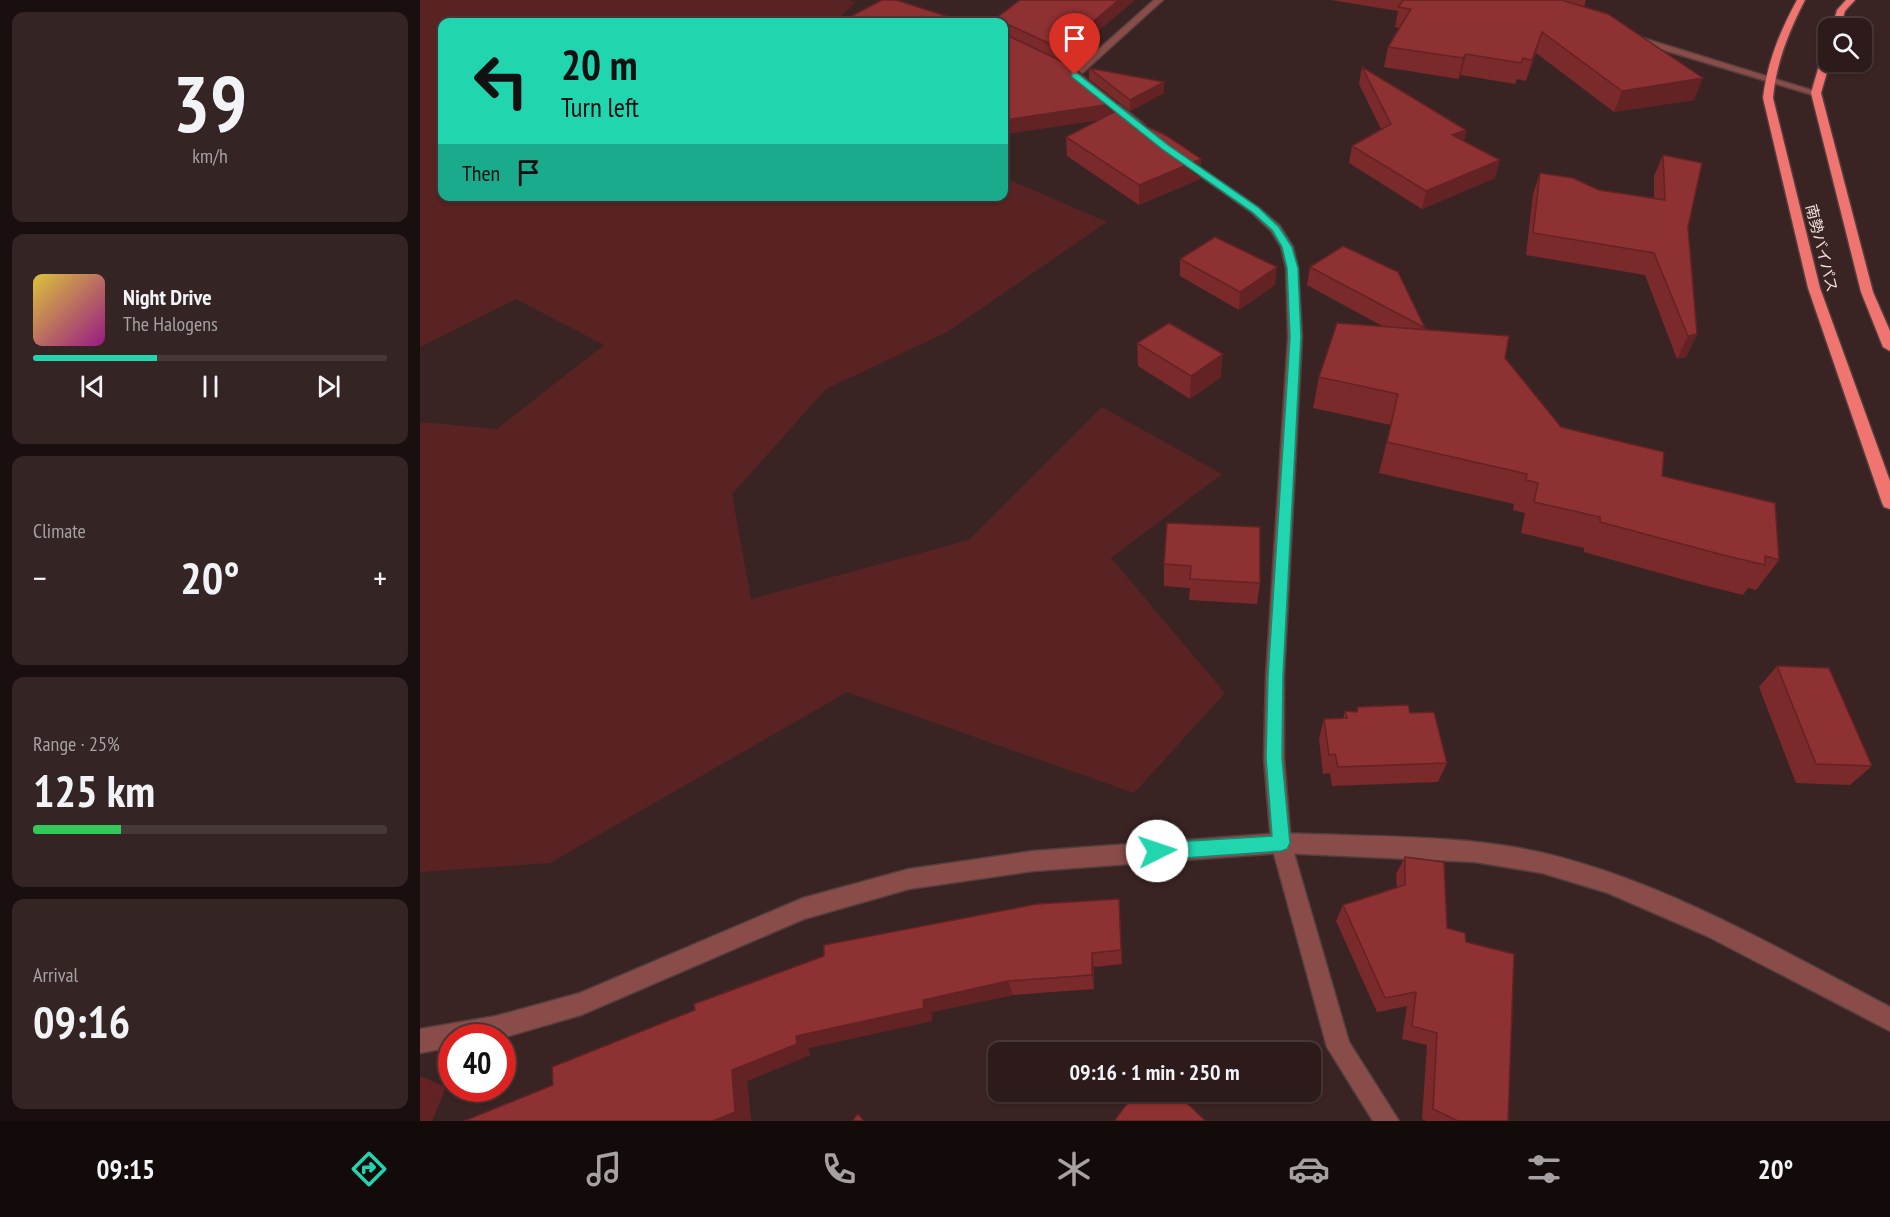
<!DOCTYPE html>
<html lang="en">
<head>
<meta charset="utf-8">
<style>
  body { margin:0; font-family:"PT Sans Narrow","Noto Sans JP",sans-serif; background:#342423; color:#f1f3f6; height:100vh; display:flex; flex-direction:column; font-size:22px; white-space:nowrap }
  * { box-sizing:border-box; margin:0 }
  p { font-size:20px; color:#a6a1a2 }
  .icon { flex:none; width:33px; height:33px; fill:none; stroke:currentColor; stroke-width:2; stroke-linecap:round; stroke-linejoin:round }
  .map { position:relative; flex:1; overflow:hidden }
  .sheet { display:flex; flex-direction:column; gap:12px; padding:12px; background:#180f0e; width:420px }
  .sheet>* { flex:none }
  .banner { position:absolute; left:18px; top:18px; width:570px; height:183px; border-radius:12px; box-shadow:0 2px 4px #0004,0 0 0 2px #483939; background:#21d5af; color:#111; overflow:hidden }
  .tools { position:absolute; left:1398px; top:18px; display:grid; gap:12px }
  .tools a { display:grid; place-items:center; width:54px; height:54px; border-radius:12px; background:#2c1b1a; box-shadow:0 2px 4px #0004,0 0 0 2px #483939; font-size:30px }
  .speed { position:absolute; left:18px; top:1024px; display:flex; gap:12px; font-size:30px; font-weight:700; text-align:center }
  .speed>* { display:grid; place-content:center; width:78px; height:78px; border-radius:50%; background:#2c1b1a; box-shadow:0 2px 4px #0004,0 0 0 2px #483939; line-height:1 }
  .speed .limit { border:9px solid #d22; background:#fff; color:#111 }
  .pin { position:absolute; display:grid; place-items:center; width:51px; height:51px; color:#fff; margin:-62px -26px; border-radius:50% 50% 50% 0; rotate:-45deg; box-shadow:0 0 6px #0007 }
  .pin .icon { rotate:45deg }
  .me { position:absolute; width:66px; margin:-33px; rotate:86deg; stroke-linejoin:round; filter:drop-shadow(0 0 4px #0008) }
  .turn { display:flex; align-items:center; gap:21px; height:126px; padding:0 24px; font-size:27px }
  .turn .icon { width:78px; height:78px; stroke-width:2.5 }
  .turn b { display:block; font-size:42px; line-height:51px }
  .then { display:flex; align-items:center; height:57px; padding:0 24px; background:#0003; gap:12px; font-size:22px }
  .big { font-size:45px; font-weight:800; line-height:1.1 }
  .sheet .tile { flex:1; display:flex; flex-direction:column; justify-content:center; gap:9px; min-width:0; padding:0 21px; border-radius:12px; background:#342423 }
  .sheet .dial { align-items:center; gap:0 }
  .dial b { font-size:78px; line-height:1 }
  .song { display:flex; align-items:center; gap:18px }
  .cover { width:72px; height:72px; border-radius:9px; background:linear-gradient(135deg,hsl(50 70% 55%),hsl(310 70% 35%)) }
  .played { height:6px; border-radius:3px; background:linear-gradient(90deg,#21d5af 35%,#483939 35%) }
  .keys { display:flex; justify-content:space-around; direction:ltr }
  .heat { display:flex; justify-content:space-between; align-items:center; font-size:33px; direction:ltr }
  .charge { height:9px; border-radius:4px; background:linear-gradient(90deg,#34c759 25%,#483939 0) }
  .trip { position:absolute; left:568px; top:1042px; width:333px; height:60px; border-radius:12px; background:#2c1b1a; box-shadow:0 2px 4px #0004,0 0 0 2px #483939; font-weight:800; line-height:60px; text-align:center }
  .dock { display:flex; height:96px; justify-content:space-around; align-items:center; background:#120b0a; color:#a6a1a2 }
  .dock .icon { width:42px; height:42px }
  .dock .current { color:#21d5af }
  .dock b { font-size:27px; color:#f1f3f6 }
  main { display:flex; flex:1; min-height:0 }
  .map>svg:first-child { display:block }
  .green { fill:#582322 }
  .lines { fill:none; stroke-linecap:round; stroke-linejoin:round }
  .minor-casing { stroke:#543f3d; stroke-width:3 }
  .tertiary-casing { stroke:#543f3d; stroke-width:3 }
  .trunk-casing { stroke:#543f3d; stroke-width:3 }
  .minor { fill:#8a4c49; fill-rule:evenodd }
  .tertiary { fill:#8a4c49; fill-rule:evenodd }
  .trunk { fill:#f07470; fill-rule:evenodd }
  .wall { fill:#7a2a2b }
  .shaded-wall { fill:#632223 }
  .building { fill:#8e3132; stroke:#632223; stroke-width:1.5 }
  .route { fill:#21d5af; stroke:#158a72; stroke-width:1.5 }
  .labels { text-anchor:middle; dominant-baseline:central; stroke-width:6; stroke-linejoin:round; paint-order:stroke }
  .far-street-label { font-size:15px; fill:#f1e2e0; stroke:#3a2423 }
</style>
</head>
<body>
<main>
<section class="sheet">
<div class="tile dial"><b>39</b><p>km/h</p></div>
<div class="tile">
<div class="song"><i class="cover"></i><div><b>Night Drive</b><p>The Halogens</p></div></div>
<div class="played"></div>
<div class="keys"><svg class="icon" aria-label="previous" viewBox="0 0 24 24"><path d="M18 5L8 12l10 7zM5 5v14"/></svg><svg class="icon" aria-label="pause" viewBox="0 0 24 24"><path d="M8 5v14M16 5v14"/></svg><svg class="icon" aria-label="next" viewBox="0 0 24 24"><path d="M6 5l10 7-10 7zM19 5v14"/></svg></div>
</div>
<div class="tile"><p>Climate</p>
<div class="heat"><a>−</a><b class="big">20°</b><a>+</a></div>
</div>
<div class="tile"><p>Range · 25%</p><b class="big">125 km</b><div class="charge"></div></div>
<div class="tile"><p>Arrival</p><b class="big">09:16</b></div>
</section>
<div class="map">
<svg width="1470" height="1121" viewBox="0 0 1470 1121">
  <rect width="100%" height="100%" fill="#3a2423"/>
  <path class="green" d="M 0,0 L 429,0 L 436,2 L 415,22 L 22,22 L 22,196 L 393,196 L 404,202 L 455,196 L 584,196 L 584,182 L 592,181 L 687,222 L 527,332 L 406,389 L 312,494 L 331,599 L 549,540 L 682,407 L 802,474 L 691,558 L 805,693 L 714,793 L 427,692 L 130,863 L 0,872 L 0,422 L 77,429 L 184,345 L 96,299 L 0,347 Z"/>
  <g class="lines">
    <defs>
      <path id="minor" d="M 734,0 L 743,0 L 658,77 L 652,77 L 652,73 Z
        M 1207,35 L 1213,35 L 1401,93 L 1393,95 L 1207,39 Z
        M 677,94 L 685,94 L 726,126 L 726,130 L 718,130 L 677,98 Z
        M 762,155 L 839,208 L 860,226 L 873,247 L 878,268 L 882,337 L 864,676 L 864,758 L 871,843 L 929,1042 L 979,1121 L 953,1121 L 907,1047 L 851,843 L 844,758 L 846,676 L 868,337 L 866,268 L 861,247 L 851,231 L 831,212 L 758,160 L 757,158 Z"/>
      <path id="tertiary" d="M 861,833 C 944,837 1042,834 1123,853 C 1246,882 1359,949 1470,1007 L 1470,1031 L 1287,936 L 1188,893 L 1122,873 L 1055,862 L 861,853 L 613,871 L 489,889 L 384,919 L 161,1015 L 82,1038 L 32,1038 L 32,1047 L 0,1053 L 0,1029 L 76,1016 L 160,993 L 383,898 L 489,869 L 613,851 Z"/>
      <path id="trunk" d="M 1377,0 L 1385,0 C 1369,31 1356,63 1353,98 L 1400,288 L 1470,481 L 1470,509 L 1464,507 L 1462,503 L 1388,288 L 1343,98 C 1347,63 1360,31 1377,0 Z
        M 1426,0 L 1435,0 L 1425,11 L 1420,28 L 1412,28 L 1417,10 Z
        M 1408,49 L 1410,62 L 1401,93 L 1453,292 L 1470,331 L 1470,351 L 1463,347 L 1441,292 L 1391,93 L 1403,52 Z"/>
    </defs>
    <use href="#minor" class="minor-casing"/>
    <use href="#tertiary" class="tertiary-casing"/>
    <use href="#trunk" class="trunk-casing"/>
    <use href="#minor" class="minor"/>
    <use href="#tertiary" class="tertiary"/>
    <use href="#trunk" class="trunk"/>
  </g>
  <path class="wall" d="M 600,0 L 715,0 L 667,40 L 668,50 L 652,66 L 698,112 L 781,159 L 780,179 L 719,205 L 647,156 L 646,137 L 679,120 L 584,134 L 584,22 Z
    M 911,0 L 1166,0 L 1164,7 L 1274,100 L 1194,112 L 1116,53 L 1106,81 L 1097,79 L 1095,84 L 1041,75 L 1038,79 L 964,67 L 968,47 L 979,28 L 975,27 L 978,11 Z
    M 942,67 L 1046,130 L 1044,141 L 1075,178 L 1002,209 L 929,163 L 932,146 L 961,129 L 939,84 Z
    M 669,68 L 744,82 L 744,93 L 710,111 L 669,79 Z
    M 1243,155 L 1268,227 L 1277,334 L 1266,357 L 1257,359 L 1225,275 L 1106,255 L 1113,194 L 1120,173 L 1179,190 L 1234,198 L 1234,176 Z
    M 760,259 L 855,285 L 819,310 L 760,276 Z
    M 890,267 L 1005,328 L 1005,330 L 1085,358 L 1141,427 L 1242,476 L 1359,560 L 1336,590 L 1328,588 L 1323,595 L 1283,585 L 1164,552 L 1164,548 L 1101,533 L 1105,513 L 1093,510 L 1094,504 L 959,473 L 971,425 L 893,408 L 899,377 L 964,327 L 887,285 Z
    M 717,343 L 801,377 L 770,399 L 718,366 Z
    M 747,523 L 840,583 L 837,604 L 769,600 L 770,588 L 744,586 L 744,564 Z
    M 1357,666 L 1452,766 L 1430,785 L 1376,783 L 1339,687 Z
    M 938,707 L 990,713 L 1027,763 L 1018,782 L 912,786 L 910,773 L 903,774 L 899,739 L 904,719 L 923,718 L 925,711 L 937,712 Z
    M 985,857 L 1027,928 L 1046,942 L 1088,1121 L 1006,1121 L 1002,1119 L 1007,1045 L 982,1039 L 987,1006 L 957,1012 L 916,921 L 923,905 L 977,888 L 976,874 Z
    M 700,914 L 702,964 L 674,967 L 674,989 L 593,995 L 511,1012 L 512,1021 L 388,1048 L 390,1055 L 327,1081 L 331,1121 L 44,1121 Z"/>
  <path class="shaded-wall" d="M 699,0 L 715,0 L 667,40 L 668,50 L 651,67 L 650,53 L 657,35 Z
    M 584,24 L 587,24 L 588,37 L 584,38 Z
    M 1122,32 L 1116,53 L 1106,81 L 1112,60 Z
    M 1046,54 L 1041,75 L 1038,79 L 1043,58 Z
    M 1283,78 L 1274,100 L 1194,112 L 1202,91 Z
    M 744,82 L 744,93 L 710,111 L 710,100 Z
    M 698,103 L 698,117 L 584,134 L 584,120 Z
    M 1046,130 L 1042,148 L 1032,135 Z
    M 781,159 L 780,179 L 719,205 L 719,185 Z
    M 1080,160 L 1075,178 L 1002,209 L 1006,191 Z
    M 857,267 L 855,285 L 819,310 L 820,292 Z
    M 1277,334 L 1266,357 L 1257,359 L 1268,336 Z
    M 803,354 L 801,377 L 770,399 L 771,376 Z
    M 699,899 L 700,914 L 702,964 L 701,950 Z
    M 672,953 L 674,967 L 674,989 L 672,975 Z
    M 588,981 L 593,995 L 511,1012 L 512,1021 L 388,1048 L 390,1055 L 327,1081 L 331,1121 L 293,1121 L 312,1070 L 376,1036 L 503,1000 Z
    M 0,1076 L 26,1087 L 12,1121 L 0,1121 Z"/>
  <path class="building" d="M 462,0 L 476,0 L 545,22 L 420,22 Z
    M 600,0 L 699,0 L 657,35 L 667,37 L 650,53 L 587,24 L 584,24 L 584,22 L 571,22 Z
    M 983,0 L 1141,0 L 1188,14 L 1283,78 L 1202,91 L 1122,32 L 1112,60 L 1103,58 L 1101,63 L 1046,54 L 1043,58 L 968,47 L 991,9 L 978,7 Z
    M 584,34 L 650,65 L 698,103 L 584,120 Z
    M 942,67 L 1046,130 L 1032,135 L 1080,160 L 1006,191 L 932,146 L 971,124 Z
    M 669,68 L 744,82 L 710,100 Z
    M 696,111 L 747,136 L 781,159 L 719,185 L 646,137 Z
    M 1243,155 L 1282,163 L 1268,227 L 1277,334 L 1268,336 L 1234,253 L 1113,233 L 1120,173 L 1153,178 L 1179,190 L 1245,200 Z
    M 795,237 L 857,267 L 820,292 L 760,259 Z
    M 923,246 L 978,272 L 1005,328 L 890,267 Z
    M 749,323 L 803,354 L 771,376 L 717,343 Z
    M 917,323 L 1089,336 L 1085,358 L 1141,427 L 1244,452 L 1242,476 L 1355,503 L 1359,560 L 1345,556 L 1345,565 L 1303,555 L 1180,522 L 1180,517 L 1114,502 L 1118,483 L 1106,480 L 1107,474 L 967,442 L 978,394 L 899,377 Z
    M 747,523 L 840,527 L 840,583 L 770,579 L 771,566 L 744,564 Z
    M 1357,666 L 1409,668 L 1452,766 L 1396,764 Z
    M 988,705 L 990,713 L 1014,712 L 1027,763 L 918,767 L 915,754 L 909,755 L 904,719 L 927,718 L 925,711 L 937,712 L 938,707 Z
    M 985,857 L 1024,862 L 1027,928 L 1045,933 L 1046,942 L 1094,954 L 1088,1121 L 1038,1121 L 1013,1109 L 1017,1033 L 992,1026 L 996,992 L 965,998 L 923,905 L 985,885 Z
    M 699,899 L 701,950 L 672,953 L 672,975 L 588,981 L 503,1000 L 504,1008 L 376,1036 L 377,1044 L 312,1070 L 315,1112 L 293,1121 L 44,1121 L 133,1085 L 132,1067 L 275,1010 L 274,1004 L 404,956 L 404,945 L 617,904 Z
    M 716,1092 L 755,1092 L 786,1121 L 694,1121 Z
    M 438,1114 L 444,1121 L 432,1121 Z"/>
  <path class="route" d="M 652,73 L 657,73 L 748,145 L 839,208 L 859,227 L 872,247 L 878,268 L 881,337 L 863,676 L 862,758 L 870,843 L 867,849 L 861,851 L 737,860 L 731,857 L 729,851 L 731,846 L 737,843 L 852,836 L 846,758 L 848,676 L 870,337 L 867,268 L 862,247 L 852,230 L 832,212 L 742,149 L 652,77 Z"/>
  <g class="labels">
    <g class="far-street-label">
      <text transform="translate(1402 248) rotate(76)">南勢バイパス</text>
    </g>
  </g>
</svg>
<div class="tools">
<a><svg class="icon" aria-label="search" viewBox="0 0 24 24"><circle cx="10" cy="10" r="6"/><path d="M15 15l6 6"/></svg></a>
</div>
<div class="speed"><div class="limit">40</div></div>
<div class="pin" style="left:655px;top:75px;background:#d93025"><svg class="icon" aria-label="arrive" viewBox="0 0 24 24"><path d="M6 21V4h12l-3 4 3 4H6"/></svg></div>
<svg class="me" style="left:737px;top:851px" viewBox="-20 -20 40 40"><circle r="19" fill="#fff"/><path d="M0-13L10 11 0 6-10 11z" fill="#21d5af"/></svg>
<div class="trip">09:16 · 1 min · 250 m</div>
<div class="banner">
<div class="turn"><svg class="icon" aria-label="left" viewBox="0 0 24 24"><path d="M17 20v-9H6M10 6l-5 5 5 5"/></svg><div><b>20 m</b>Turn left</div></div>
<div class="then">Then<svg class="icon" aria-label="arrive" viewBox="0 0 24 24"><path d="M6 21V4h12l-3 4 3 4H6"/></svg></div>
</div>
</div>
</main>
<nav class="dock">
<b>09:15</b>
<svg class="icon current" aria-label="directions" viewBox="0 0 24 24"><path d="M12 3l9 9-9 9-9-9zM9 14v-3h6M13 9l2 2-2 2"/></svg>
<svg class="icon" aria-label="music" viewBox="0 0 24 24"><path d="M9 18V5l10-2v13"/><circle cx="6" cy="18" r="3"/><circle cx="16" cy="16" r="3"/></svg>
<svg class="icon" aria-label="phone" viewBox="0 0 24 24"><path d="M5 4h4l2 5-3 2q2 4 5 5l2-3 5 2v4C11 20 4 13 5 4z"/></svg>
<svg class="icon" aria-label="climate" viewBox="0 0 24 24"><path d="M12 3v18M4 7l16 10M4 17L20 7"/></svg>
<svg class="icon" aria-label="car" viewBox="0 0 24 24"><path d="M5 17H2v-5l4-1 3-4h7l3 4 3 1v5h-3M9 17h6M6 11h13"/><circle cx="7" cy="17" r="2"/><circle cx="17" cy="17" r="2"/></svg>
<svg class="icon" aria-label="filters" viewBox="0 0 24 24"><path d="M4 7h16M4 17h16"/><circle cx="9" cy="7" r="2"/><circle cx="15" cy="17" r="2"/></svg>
<b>20°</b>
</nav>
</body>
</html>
